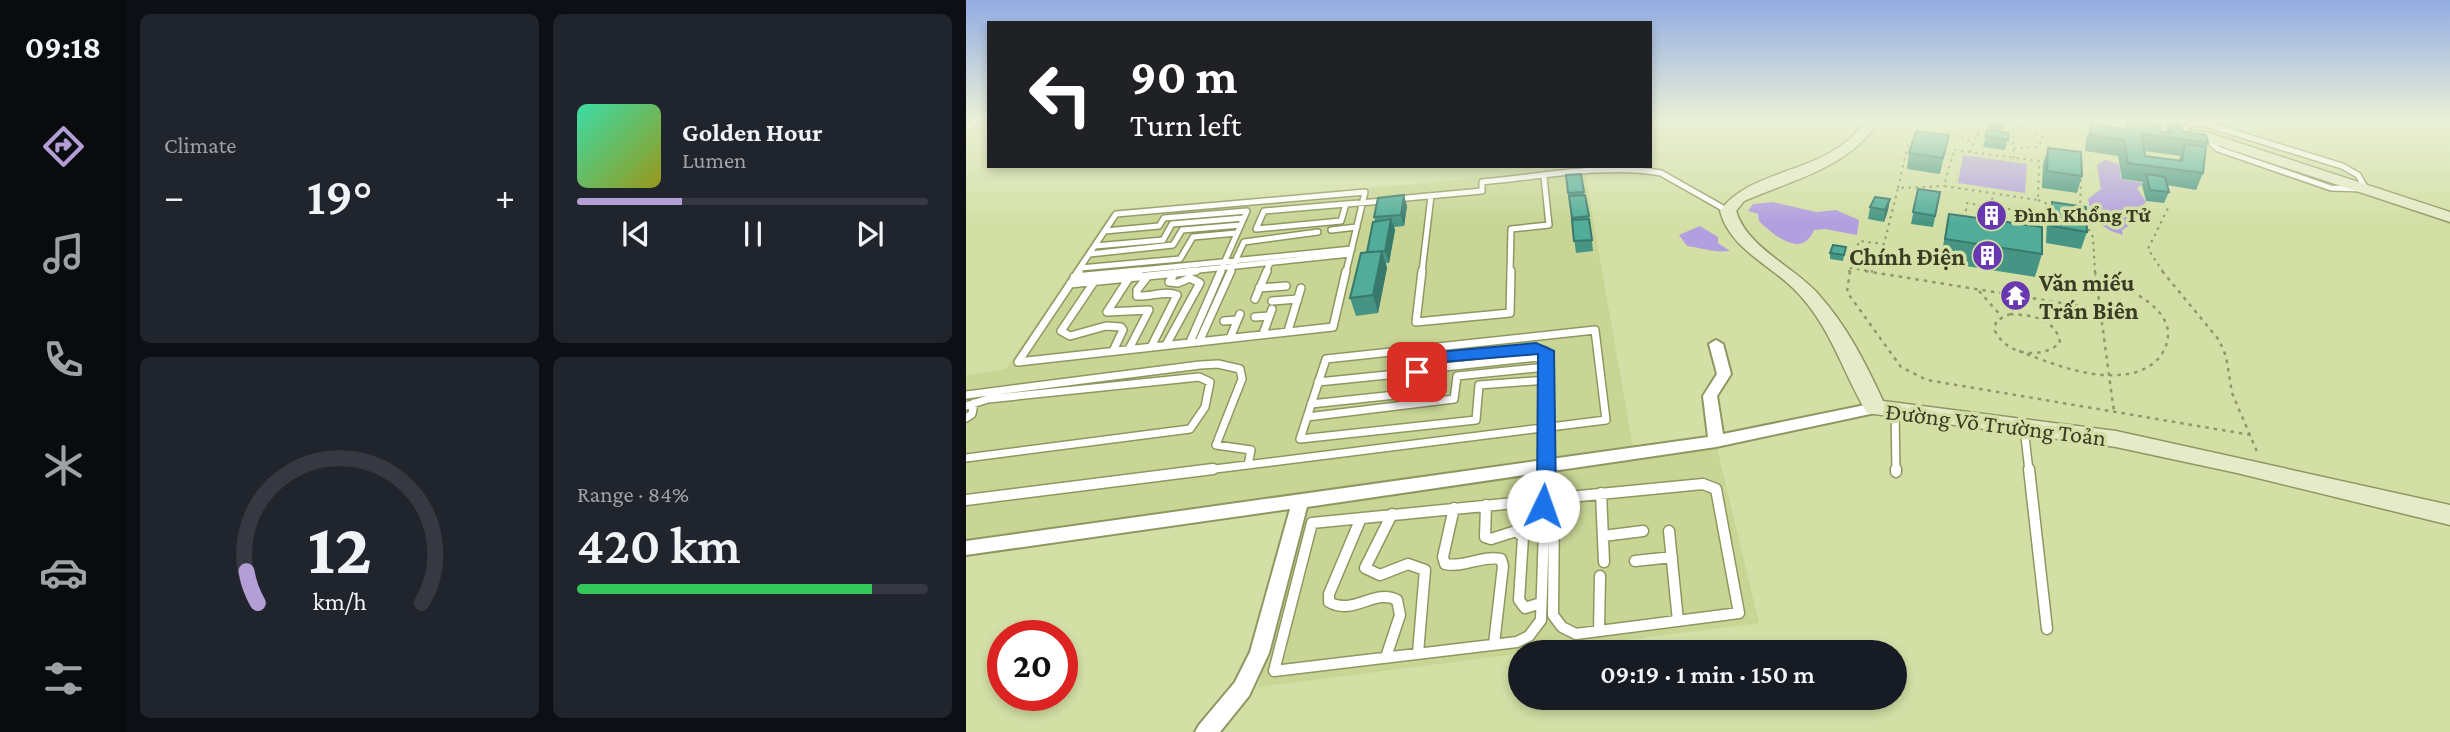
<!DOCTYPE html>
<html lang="en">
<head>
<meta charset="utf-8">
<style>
  body { margin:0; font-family:"Crimson Pro",serif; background:#20242c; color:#f1f3f6; height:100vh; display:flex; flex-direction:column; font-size:26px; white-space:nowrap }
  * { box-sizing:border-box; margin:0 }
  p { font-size:23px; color:#9ea1a6 }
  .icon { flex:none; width:38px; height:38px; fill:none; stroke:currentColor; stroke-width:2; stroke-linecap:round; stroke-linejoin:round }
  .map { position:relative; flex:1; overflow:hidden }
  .details { display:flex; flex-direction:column; gap:14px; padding:14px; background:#0d0f14; width:840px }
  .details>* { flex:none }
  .hud { position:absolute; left:21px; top:21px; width:665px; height:147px; border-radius:0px; box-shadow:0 4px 10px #0003; background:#202124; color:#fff; overflow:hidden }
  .speed { position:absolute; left:21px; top:620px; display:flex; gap:14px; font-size:35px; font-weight:700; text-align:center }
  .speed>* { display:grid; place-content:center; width:91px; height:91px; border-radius:50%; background:#171b24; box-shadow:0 4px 10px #0003; line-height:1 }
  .speed .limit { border:10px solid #d22; background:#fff; color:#111 }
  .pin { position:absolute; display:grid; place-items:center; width:60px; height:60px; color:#fff; margin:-30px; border-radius:14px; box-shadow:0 4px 10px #0006 }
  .me { position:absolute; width:77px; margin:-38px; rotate:3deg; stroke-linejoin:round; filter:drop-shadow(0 0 5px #0008) }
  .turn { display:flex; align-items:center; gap:24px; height:147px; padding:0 28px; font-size:32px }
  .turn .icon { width:91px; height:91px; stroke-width:2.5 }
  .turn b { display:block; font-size:49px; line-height:60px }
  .big { font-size:52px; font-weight:600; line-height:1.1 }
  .details .tile { flex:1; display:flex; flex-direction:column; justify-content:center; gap:10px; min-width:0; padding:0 24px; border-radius:10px; background:#20242c }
  .details .dial { align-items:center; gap:0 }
  .dial svg { height:182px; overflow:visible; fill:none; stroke:#363941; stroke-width:7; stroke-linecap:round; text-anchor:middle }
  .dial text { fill:#f1f3f6; stroke:none }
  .song { display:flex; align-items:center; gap:21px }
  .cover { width:84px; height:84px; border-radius:10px; background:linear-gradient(135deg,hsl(160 70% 55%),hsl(60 70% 35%)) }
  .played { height:7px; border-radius:4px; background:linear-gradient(90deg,#b39fd6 30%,#363941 30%) }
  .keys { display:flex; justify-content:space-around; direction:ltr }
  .heat { display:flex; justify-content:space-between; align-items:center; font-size:38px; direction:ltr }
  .charge { height:10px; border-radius:5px; background:linear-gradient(90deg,#34c759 84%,#363941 0) }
  .details .tiles { flex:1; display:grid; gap:14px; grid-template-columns:repeat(2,1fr) }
  .trip { position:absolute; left:542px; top:640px; width:399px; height:70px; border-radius:35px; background:#171b24; box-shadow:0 4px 10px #0003; font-weight:600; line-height:70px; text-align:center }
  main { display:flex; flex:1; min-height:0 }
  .menu { display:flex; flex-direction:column; width:126px; justify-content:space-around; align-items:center; background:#090b0e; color:#9ea1a6 }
  .menu .icon { width:49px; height:49px }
  .menu .current { color:#b39fd6 }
  .menu b { font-size:32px; color:#f1f3f6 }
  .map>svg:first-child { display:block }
  .built { fill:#c8d595 }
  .water { fill:#b29fdf }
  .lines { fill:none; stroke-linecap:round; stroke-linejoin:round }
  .lane-far2-casing { stroke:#8d9861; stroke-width:8 }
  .lane-far1-casing { stroke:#8d9861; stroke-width:10 }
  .lane-casing { stroke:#8d9861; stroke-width:13 }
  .street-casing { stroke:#8d9861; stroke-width:4 }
  .secondary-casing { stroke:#8d9861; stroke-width:3 }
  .path-far1 { stroke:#8f986d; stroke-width:2; stroke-dasharray:2.5 4.5; stroke-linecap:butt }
  .path { stroke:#8f986d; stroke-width:2.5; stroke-dasharray:3.5 5; stroke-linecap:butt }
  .lane-far2 { stroke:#fff; stroke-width:5 }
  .lane-far1 { stroke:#fff; stroke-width:7 }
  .lane { stroke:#fff; stroke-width:10 }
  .street { fill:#fff; fill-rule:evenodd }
  .secondary { fill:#e5ebc9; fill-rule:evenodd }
  .wall { fill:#469584; fill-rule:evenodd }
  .shaded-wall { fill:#39796c }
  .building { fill:#51ad9a; stroke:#39796c; stroke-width:2 }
  .route { fill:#1a73e8; stroke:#114b97; stroke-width:2 }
  .labels { text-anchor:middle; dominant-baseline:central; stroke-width:7; stroke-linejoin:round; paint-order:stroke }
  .far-poi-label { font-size:21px; font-weight:bold; fill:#383c25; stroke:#d3dfa5; text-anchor:start }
  .poi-label { font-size:24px; font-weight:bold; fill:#383c25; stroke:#d3dfa5; text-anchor:end }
  .street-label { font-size:24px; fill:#383c25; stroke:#d3dfa5 }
</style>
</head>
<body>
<main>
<nav class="menu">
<b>09:18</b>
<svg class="icon current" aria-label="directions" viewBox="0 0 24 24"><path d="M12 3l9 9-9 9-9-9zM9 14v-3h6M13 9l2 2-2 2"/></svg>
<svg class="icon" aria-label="music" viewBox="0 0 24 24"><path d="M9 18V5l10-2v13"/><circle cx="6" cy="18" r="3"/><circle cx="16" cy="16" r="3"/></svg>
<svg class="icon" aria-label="phone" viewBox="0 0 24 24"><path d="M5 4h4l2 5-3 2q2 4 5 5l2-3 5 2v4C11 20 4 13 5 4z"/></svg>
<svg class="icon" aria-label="climate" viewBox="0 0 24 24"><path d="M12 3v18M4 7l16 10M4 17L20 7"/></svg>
<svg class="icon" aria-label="car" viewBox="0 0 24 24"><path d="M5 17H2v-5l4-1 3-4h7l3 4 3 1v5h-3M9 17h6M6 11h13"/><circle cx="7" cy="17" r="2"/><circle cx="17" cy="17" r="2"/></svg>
<svg class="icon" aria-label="filters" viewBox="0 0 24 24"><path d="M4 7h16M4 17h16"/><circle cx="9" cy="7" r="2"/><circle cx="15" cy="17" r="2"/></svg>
</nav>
<section class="details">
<div class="tiles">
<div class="tile"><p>Climate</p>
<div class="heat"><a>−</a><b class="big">19°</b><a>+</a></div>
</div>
<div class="tile">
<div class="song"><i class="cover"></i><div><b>Golden Hour</b><p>Lumen</p></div></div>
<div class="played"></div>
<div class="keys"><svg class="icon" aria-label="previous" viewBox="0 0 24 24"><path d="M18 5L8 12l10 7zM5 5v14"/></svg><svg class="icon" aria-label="pause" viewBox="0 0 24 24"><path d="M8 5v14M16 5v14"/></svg><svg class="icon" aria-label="next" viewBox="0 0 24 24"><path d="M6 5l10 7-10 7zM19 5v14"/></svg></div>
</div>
<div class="tile dial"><svg viewBox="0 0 100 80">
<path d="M14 69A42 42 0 1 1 86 69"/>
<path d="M14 69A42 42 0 0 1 9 55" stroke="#b39fd6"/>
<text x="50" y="56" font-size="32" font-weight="700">12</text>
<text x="50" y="72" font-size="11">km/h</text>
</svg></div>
<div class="tile"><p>Range · 84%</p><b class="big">420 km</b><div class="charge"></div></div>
</div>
</section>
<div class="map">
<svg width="1484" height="732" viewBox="0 0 1484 732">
  <rect width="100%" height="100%" fill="#d3dfa5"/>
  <path class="built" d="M 618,168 L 667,447 L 0,541 L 0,375 L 40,369 L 145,212 Z
    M 751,448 L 793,623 L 292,687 L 338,509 Z"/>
  <path class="water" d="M 997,155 L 1061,164 L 1059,193 L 992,183 Z
    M 1139,160 L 1153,164 L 1155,179 L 1178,183 L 1171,188 L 1180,202 L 1174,209 L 1180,214 L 1156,230 L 1157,235 L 1145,231 L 1126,219 L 1122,199 L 1135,189 L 1131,165 Z
    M 807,202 L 850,212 L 870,210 L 893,220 L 891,235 L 859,229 L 848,230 C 836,260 806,234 793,221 L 792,214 L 782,211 L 787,204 Z
    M 734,226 L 752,237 L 752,243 L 764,251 C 747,253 737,248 721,246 L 713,235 Z"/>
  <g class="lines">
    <defs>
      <path id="lane-far2" d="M 4,127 L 10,121
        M 1215,132 L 1225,123 L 1240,124 L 1376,166 L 1392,175 L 1400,189 L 1365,188 L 1252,149 L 1238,137
        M 430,199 L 516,191 L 516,182 C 573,177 638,163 695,173 L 762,211
        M 380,204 L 375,221 L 290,229 L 298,211 Z
        M 380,204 L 418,201
        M 365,230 L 391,227
        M 139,231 L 193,226 L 198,218 L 281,211 L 254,272
        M 129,246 L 197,240 L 206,224 L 278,218
        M 124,254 L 207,245 L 216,230 L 275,225
        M 114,268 L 214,259 L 227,237 L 271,233
        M 111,272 L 150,214 L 399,192 L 380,272
        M 155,272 L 386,249
        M 214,272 L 384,254
        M 264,272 L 278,242 L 352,232
        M 300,272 L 304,263
        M 456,272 L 465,196
        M 544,272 L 545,229 L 583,225 L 578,177"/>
      <path id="lane-far1" d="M 113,271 L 52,362 L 367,327 L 380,271
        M 456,271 L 450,322 L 544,313 L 545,271
        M 182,276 L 171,290 L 171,296 C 185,297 199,290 211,295 L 185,347
        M 108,277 L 173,271
        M 163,278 L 141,312 L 183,310 L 163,349
        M 128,282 L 95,331 L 104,336 L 140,326 L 155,327 L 157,330 L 147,351
        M 104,284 L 230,271
        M 293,288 L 320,286
        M 289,299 L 301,271
        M 306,301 L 332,299
        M 289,317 L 303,316
        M 258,321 L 271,320
        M 322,331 L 335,288
        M 297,334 L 306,309
        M 264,338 L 274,314
        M 224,342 L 255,271
        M 233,342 L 265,271
        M 200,345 L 234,283 L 224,278 L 212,283 L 203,282 L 209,273
        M 352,382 L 451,372 L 453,362 L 461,358 L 570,348 L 580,351 L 580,471
        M 0,395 L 234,365 L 252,364 L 274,369 L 276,379 L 250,445 L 285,450 L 282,465
        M 345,404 L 467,391 L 470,368 L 581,356
        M 0,406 L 22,399 L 233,377 L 244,382 L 239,407 L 224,429 L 0,458
        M 929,411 L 930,471
        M 341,417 L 488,399 L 491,376 L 581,367
        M 0,418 L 6,414 L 8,403
        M 1058,428 L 1063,471
        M 233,471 L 640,420 L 629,330 L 360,359 L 334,439 L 510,420 L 513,385 L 581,380"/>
      <path id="lane" d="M 580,469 L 580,498
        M 930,469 L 930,472
        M 1063,469 L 1081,629
        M 737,484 L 750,489 L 773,613 L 610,634 L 596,627 L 587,615 L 588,504 L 582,499 Z
        M 635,493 L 638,562
        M 0,500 L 247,469
        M 579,500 L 575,620 L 563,636 L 551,642 L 308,671 L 346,523 Z
        M 520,505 L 519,537 L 525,539 L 550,531 L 557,537 L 553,600 L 559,608 L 575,603
        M 488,508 L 477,557 L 479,564 C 499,568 515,555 535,559 L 537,566 L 528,644
        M 426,514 L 399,568 L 414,575 L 442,564 L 459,570 L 452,653
        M 395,518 L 363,594 L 363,602 C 387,616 409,588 431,600 L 434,615 L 420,657
        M 703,531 L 712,621
        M 637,536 L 677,531
        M 669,561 L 706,557
        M 633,631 L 634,576"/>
      <path id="street" d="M 750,340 L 757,344 L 765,374 L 751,396 L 757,434 L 909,403 L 914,404 L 916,408 L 914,412 L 909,413 L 750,447 L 341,507 L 303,653 L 283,696 L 254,732 L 229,732 L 233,725 L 269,682 L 284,652 L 324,509 L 0,555 L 0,541 L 742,437 L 737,396 L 751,374 L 743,344 Z"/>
      <path id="secondary" d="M 899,121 L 913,121 C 883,168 826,180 778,201 L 770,211 C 781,248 829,267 853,295 C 881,326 900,364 917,401 L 1150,431 L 1484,505 L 1484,525 L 1271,473 L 1150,447 L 901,413 C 876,371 864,324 827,288 C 802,264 763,247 754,211 C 786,166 864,175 899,121 Z
        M 1122,121 L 1158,121 L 1243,133 L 1484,212 L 1484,222 L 1236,140 L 1129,125 Z"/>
    </defs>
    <use href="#lane-far2" class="lane-far2-casing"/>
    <use href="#lane-far1" class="lane-far1-casing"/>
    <use href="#lane" class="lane-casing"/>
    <use href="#street" class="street-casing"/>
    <use href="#secondary" class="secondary-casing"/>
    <path class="path-far1" d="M 988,121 L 981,126 L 985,134 L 1008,142
      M 1012,121 L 1026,122
      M 1047,121 L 1048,158
      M 1036,124 L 1066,129 L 1077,138 L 1072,147 L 1048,148
      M 1011,135 L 1020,136
      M 988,150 L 1073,161 L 1072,200 L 978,186 Z
      M 1004,152 L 1017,121
      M 932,188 L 942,144 L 946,145
      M 1072,200 L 1086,206
      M 1025,207 L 1027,193
      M 1035,208 L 1049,210 L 1048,225
      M 1114,210 L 1115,178
      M 999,218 L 1001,203 L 1018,206
      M 1119,223 L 1127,237 L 1129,272
      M 884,268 L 910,272
      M 883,272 L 893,241 L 918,244 L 932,188 L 978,186
      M 1197,272 L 1182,249 L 1203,206"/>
    <path class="path" d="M 884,271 L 881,292 L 935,367 L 961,380 L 1285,435
      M 899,271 L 1133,309
      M 1129,271 L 1148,412
      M 1196,271 L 1253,340 L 1260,356 L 1266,393 L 1292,454
      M 1013,291 L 1036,317
      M 1044,314 C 1065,315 1090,318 1094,343 C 1074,360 1041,355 1029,331 L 1030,321 Z
      M 1053,351 C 1089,365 1128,381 1167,373 C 1179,370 1191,363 1197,352 C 1220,311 1159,286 1129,276"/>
    <use href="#lane-far2" class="lane-far2"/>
    <use href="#lane-far1" class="lane-far1"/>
    <use href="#lane" class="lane"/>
    <use href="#street" class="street"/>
    <use href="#secondary" class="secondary"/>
  </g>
  <path class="wall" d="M 1024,121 L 1037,122 L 1035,132 L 1043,133 L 1039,150 L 1017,147 Z
    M 1162,121 L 1199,132 L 1203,123 L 1216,131 L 1242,143 L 1239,151 L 1237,173 L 1230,190 L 1201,185 L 1203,192 L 1198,203 L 1180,201 L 1176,185 L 1177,182 L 1156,179 L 1152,156 L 1119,151 L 1120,140 L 1125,124 L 1159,129 ZM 1178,151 L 1214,156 L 1213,161 L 1179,156 Z
    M 983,135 L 974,174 L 941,169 L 943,153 Z
    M 1082,148 L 1116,176 L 1111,193 L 1076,188 L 1077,164 Z
    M 611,174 L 615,174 L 618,195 L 623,216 L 627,251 L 610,253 L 602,193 Z
    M 952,189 L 974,192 L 967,227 L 945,224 Z
    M 924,199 L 922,210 L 918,222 L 902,219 L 904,207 Z
    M 1086,202 L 1121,232 L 1115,249 L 1080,243 L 1081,219 Z
    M 1017,204 L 1036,214 L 1035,219 L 1015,216 Z
    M 441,206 L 438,226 L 428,227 L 429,230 L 423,263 L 420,263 L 421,268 L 412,313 L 390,316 L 384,298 L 401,252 L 409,222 L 408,217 Z
    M 983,214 L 1076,254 L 1069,277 L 974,262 Z
    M 880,247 L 877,261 L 864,259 L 864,253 Z"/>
  <path class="shaded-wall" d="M 438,195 L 441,206 L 438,226 L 435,215 Z
    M 924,199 L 922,210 L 918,222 L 919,210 Z
    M 425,219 L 429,230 L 423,263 L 419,251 Z
    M 416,251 L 421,268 L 412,313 L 407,295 Z"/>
  <path class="building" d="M 1024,121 L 1037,122 L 1036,127 L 1023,125 Z
    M 1162,121 L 1194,125 L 1195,132 L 1206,133 L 1203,123 L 1214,125 L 1216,131 L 1240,135 L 1242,143 L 1176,134 L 1179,156 L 1216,161 L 1219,144 L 1240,147 L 1237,173 L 1162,163 L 1158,140 L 1124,135 L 1125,124 L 1163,130 Z
    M 1021,130 L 1043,133 L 1042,140 L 1019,136 Z
    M 950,131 L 983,135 L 977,158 L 943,153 Z
    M 1082,148 L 1115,152 L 1116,176 L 1081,171 Z
    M 615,174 L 618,192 L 602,193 L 600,175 Z
    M 1180,174 L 1199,177 L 1203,192 L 1184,190 Z
    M 952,189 L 974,192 L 969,216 L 947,212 Z
    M 438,195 L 435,215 L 408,217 L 412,198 Z
    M 619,195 L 623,216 L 606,218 L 603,196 Z
    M 909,197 L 924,199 L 919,210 L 904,207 Z
    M 1086,202 L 1120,207 L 1121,232 L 1086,226 Z
    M 1017,204 L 1037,207 L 1036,214 L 1017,211 Z
    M 983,214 L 1076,227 L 1076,254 L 979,239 Z
    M 425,219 L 419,251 L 401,252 L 407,222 Z
    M 623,219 L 626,240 L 608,241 L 606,220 Z
    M 867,245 L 880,247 L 878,255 L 864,253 Z
    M 416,251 L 407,295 L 384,298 L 395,253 Z"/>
  <linearGradient id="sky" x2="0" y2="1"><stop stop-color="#92ace4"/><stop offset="0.54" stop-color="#ebf1d6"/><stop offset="1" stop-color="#ebf1d6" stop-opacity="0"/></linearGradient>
  <rect width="1484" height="223" fill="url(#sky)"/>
  <path class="route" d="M 570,343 L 588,351 L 590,498 L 584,512 L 577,514 L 568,506 L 571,498 L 572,354 L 464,363 L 457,376 L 451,378 L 443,372 L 448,358 L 461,353 Z"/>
  <defs>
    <symbol id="building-disc" viewBox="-11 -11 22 22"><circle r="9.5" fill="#6838b0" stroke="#d3dfa5"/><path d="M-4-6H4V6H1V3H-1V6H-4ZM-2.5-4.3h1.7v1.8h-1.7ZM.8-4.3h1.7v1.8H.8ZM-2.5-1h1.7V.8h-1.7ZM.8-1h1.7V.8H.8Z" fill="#fff"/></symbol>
    <symbol id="temple-disc" viewBox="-11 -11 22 22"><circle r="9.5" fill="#6838b0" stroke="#d3dfa5"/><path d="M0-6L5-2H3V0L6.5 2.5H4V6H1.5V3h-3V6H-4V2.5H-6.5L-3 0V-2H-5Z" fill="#fff"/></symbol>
  </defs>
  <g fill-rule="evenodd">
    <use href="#building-disc" x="1008" y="198" width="35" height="35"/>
    <use href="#building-disc" x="1004" y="238" width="35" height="35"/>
    <use href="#temple-disc" x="1032" y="278" width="35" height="35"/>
  </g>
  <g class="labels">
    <g class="far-poi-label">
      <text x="1048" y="215">Đình Khổng Tử</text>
    </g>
    <g class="poi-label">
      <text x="999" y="256">Chính Điện</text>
      <text x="1073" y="282" text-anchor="start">Văn miếu<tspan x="1073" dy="28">Trấn Biên</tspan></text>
    </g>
    <g class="street-label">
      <text transform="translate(1030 424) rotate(7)">Đường Võ Trường Toản</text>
    </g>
  </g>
</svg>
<div class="speed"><div class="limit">20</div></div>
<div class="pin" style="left:451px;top:372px;background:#d93025"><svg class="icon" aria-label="arrive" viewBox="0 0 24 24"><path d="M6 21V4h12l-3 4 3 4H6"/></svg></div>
<svg class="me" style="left:577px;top:506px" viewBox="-20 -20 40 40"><circle r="19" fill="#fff"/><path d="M0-13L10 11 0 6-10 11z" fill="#1a73e8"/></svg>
<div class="trip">09:19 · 1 min · 150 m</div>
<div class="hud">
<div class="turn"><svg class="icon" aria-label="left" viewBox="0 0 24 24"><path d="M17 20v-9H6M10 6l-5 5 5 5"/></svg><div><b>90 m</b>Turn left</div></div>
</div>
</div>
</main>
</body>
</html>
